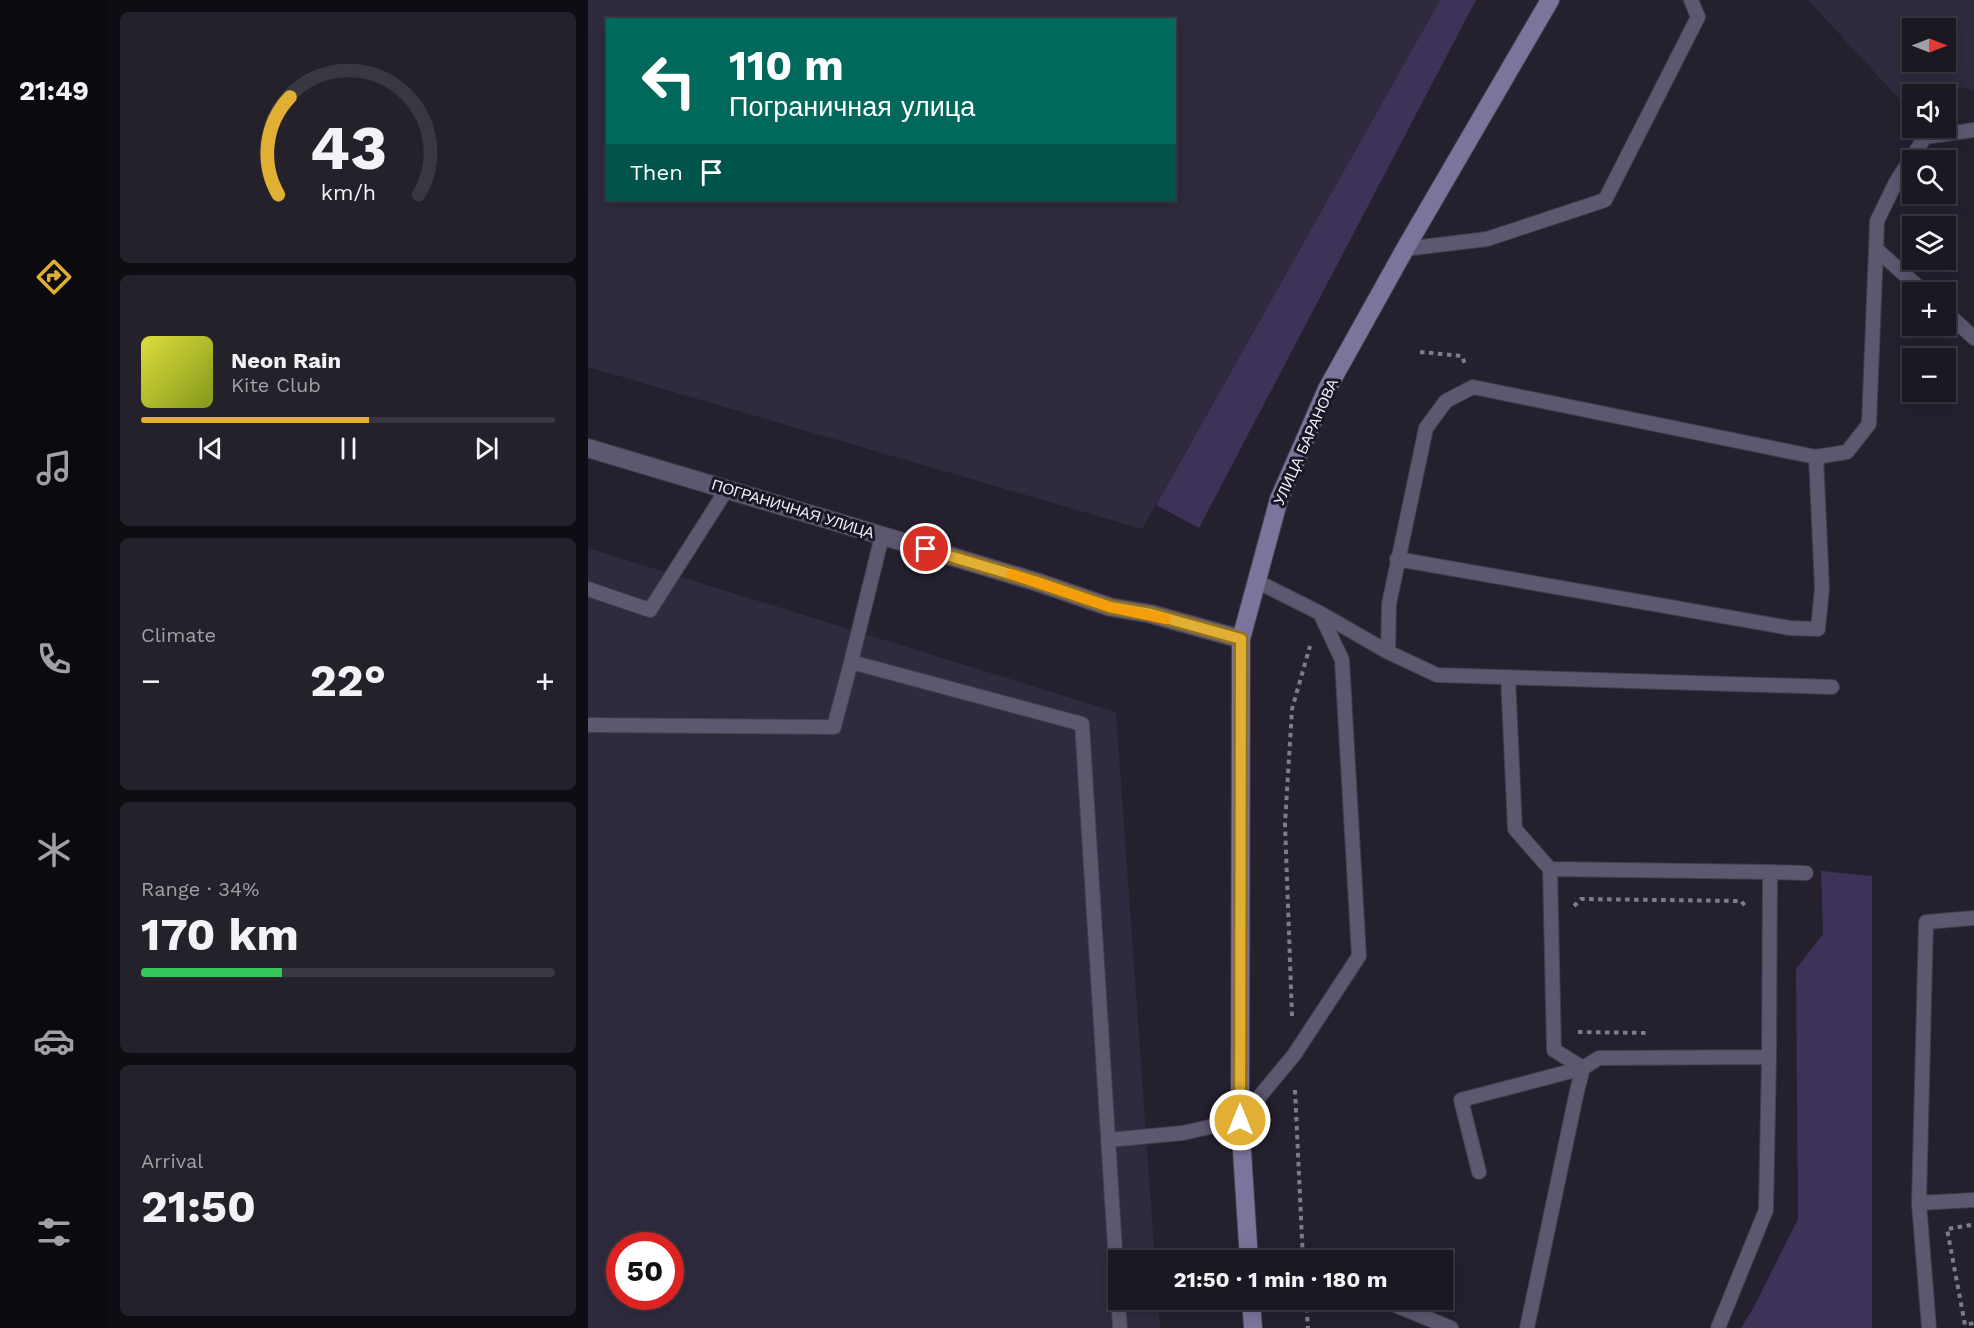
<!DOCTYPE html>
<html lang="en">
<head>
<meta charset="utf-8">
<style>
  body { margin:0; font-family:"Work Sans",sans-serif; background:#24212a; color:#f1f3f6; height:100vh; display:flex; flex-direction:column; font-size:22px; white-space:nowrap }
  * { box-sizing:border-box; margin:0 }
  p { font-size:20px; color:#a0a0a5 }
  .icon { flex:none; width:33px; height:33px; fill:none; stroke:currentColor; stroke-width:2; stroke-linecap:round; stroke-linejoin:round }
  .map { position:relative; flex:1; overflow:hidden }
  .panel { display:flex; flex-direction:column; gap:12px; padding:12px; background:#0f0d13; width:480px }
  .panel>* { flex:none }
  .hud { position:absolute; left:18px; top:18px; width:570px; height:183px; border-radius:0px; box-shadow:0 3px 15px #0003,0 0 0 2px #393740; background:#00695c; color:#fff; overflow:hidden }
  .needle { width:39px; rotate:90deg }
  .fabs { position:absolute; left:1314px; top:18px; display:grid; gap:12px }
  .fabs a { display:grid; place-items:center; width:54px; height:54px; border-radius:0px; background:#1b1822; box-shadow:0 3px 15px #0003,0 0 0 2px #393740; font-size:30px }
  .speed { position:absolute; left:18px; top:1232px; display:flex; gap:12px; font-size:30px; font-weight:700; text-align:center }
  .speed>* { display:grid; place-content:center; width:78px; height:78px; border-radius:50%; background:#1b1822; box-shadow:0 3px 15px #0003,0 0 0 2px #393740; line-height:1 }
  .speed .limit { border:9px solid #d22; background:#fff; color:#111 }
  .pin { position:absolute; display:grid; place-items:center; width:51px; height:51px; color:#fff; margin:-26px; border:3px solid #fff; border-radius:50%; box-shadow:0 2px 6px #0007 }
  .me { position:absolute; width:66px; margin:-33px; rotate:0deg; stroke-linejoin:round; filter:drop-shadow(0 0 4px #0008) }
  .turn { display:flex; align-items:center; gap:21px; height:126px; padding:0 24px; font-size:27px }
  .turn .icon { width:78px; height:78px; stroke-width:2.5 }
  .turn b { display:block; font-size:42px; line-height:51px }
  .then { display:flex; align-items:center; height:57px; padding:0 24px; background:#0003; gap:12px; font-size:22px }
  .big { font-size:45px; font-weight:700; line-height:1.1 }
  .panel .tile { flex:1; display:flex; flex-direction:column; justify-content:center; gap:9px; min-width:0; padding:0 21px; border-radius:9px; background:#24212a }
  .panel .dial { align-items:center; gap:0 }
  .dial svg { height:156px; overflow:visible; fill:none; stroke:#393740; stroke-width:7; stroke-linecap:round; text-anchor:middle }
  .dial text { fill:#f1f3f6; stroke:none }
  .song { display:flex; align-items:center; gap:18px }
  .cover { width:72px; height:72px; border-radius:9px; background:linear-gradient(135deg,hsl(60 70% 55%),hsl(70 70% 35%)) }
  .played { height:6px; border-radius:3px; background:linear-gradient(90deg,#e1af34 55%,#393740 55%) }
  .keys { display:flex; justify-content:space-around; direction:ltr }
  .heat { display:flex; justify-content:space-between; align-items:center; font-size:33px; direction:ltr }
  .charge { height:9px; border-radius:4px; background:linear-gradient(90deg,#34c759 34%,#393740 0) }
  .trip { position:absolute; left:520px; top:1250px; width:345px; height:60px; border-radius:0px; background:#1b1822; box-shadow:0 3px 15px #0003,0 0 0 2px #393740; font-weight:700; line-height:60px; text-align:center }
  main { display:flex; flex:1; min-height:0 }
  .menu { display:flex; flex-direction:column; width:108px; justify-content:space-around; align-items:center; background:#0b0a0e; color:#a0a0a5 }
  .menu .icon { width:42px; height:42px }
  .menu .active { color:#e1af34 }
  .menu b { font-size:27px; color:#f1f3f6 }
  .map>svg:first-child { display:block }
  .built { fill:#2f2a3d; fill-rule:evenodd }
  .green { fill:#3d3358 }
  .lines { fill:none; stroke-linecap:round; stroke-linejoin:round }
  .lane-casing { stroke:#413d4a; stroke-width:16 }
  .street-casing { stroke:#413d4a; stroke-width:20 }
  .secondary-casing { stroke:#413d4a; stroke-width:20 }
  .path { stroke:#7f7c88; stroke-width:4; stroke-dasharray:4.5 4.5; stroke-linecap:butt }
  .lane { stroke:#5d5770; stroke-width:14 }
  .street { stroke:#5d5770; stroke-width:18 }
  .secondary { stroke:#7d749c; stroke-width:18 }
  .route-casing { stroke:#927222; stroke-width:15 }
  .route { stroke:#e1af34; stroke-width:10 }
  .slow { stroke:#f59e0b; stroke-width:10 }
  .labels { text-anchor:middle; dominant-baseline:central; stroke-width:6; stroke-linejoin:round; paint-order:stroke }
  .street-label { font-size:15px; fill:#f1eff8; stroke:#1a1724 }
</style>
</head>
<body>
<main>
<nav class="menu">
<b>21:49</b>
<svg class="icon active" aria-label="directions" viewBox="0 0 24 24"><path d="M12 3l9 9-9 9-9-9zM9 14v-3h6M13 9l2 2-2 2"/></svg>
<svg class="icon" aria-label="music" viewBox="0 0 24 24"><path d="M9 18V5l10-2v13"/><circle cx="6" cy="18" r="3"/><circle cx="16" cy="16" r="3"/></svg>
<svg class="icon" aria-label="phone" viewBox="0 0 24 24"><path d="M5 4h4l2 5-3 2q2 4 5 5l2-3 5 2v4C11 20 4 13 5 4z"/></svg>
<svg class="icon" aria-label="climate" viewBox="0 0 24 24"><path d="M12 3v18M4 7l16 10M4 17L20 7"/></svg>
<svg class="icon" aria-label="car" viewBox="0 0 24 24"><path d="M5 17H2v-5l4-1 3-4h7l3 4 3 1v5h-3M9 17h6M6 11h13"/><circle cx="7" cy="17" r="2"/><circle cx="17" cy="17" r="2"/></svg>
<svg class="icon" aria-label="filters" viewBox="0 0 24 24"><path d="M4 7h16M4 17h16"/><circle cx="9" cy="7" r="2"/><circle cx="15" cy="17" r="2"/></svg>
</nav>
<section class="panel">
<div class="tile dial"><svg viewBox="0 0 100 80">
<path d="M14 69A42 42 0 1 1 86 69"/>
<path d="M14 69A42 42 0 0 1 20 19" stroke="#e1af34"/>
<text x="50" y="56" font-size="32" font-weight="700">43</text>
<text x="50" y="72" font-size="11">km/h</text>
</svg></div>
<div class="tile">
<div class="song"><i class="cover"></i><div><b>Neon Rain</b><p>Kite Club</p></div></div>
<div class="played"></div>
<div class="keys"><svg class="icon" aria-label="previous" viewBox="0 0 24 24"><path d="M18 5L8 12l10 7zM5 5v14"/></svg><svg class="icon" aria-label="pause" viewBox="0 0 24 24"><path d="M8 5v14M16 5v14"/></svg><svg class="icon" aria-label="next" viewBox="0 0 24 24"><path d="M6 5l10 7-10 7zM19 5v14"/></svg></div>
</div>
<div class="tile"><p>Climate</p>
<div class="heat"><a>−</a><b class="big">22°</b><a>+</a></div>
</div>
<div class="tile"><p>Range · 34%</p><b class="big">170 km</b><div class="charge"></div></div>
<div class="tile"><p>Arrival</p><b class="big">21:50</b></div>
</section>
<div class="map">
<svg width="1386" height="1328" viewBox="0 0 1386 1328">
  <rect width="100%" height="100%" fill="#24202e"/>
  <path class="built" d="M 0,0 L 852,0 L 554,529 L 0,367 ZM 20,20 L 586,20 L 586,200 L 20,200 Z
    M 1220,0 L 1386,0 L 1386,91 L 1374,87 L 1346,94 L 1324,94 L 1324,100 L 1315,103 ZM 1324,28 L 1358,28 L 1358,62 L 1324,62 Z
    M 0,548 L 528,712 L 567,1260 L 531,1260 L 531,1299 L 570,1299 L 572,1328 L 0,1328 ZM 32,1245 L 82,1245 L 82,1296 L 32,1296 Z"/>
  <path class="green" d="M 852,0 L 888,0 L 611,528 L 568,505 Z
    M 1233,871 L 1284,876 L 1284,1328 L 1153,1328 L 1166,1307 L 1210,1219 L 1208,969 L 1235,934 Z"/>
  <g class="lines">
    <defs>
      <path id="lane" d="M 817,249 L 899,239 L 1017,200 L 1110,17 L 1103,0
        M 1336,292 L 1288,249 L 1289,221 L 1308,182 L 1337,137 L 1386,130
        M 1358,312 L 1386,338
        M 294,536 L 263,662 L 494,724 L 532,1328
        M 809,559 L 1202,628 L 1230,629 L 1234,588 L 1228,457
        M 0,589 L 62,610 L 139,489
        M 732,613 L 800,652 L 801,604 L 838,428 L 858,401 L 885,387 L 1228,457 L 1259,452 L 1281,424 L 1288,249
        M 800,652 L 849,675 L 1244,687
        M 920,677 L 927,829 L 962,869 L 1182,872 L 1181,1057
        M 0,725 L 246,727 L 263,662
        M 962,869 L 966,1050 L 995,1068
        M 1182,872 L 1218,873
        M 520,1140 L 595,1133 L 652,1120 L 706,1055 L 771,956 L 754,660 L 732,613 L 668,581
        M 891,1172 L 873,1100 L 995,1068
        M 1331,1203 L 1386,1200
        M 792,1299 L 863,1328
        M 939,1328 L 989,1091 L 995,1068 L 1011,1058 L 1181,1057 L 1178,1210 L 1130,1328
        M 1341,1328 L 1331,1203 L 1338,922 L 1386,918"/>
      <path id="street" d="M 0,448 L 449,582 L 522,607 L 563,614 L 653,639"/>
      <path id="secondary" d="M 661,1260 L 652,1120 L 653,639 L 691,499 L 739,389 L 817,249 L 962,0
        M 663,1299 L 665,1328"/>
    </defs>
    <use href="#lane" class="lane-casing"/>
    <use href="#street" class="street-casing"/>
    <use href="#secondary" class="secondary-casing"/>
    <path class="path" d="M 832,352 L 874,356 L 878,367
      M 986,906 L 993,899 L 1153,901 L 1158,907
      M 704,1016 L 697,824 L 704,709 L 722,646
      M 990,1032 L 1062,1033
      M 707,1090 L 715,1260
      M 1383,1225 L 1359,1229 L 1377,1325 L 1386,1323
      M 718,1299 L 720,1328"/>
    <use href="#lane" class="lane"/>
    <use href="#street" class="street"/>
    <use href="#secondary" class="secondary"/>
  </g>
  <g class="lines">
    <defs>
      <path id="route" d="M 338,549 L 449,582 L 522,607 L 563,614 L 653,639 L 652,1120"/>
    </defs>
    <use href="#route" class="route-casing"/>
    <use href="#route" class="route"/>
    <path class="slow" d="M 423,574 L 522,607 L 578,619"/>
  </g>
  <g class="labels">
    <g class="street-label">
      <text transform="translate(718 442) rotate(-66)">УЛИЦА БАРАНОВА</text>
      <text transform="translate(205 509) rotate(17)">ПОГРАНИЧНАЯ УЛИЦА</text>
    </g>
  </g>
</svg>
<div class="fabs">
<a><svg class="needle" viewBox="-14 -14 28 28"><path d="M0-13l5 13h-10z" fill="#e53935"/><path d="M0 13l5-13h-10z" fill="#a0a0a5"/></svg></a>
<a><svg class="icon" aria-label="sound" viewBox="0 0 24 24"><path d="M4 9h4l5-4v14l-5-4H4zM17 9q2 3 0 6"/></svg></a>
<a><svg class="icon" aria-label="search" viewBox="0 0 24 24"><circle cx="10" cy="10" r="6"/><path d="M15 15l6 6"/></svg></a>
<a><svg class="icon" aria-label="layers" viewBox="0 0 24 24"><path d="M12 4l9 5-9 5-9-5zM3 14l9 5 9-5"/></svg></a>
<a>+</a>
<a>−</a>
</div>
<div class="speed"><div class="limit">50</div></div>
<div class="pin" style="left:338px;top:549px;background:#d93025"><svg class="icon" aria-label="arrive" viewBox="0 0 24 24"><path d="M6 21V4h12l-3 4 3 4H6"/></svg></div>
<svg class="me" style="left:652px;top:1120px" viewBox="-20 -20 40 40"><circle r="17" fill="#e1af34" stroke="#fff" stroke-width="3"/><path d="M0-11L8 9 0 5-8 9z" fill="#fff"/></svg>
<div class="trip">21:50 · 1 min · 180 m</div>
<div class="hud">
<div class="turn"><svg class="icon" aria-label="left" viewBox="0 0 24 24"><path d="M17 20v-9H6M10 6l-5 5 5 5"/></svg><div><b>110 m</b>Пограничная улица</div></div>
<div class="then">Then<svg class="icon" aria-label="arrive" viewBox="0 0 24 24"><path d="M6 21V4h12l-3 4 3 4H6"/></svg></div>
</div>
</div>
</main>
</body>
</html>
